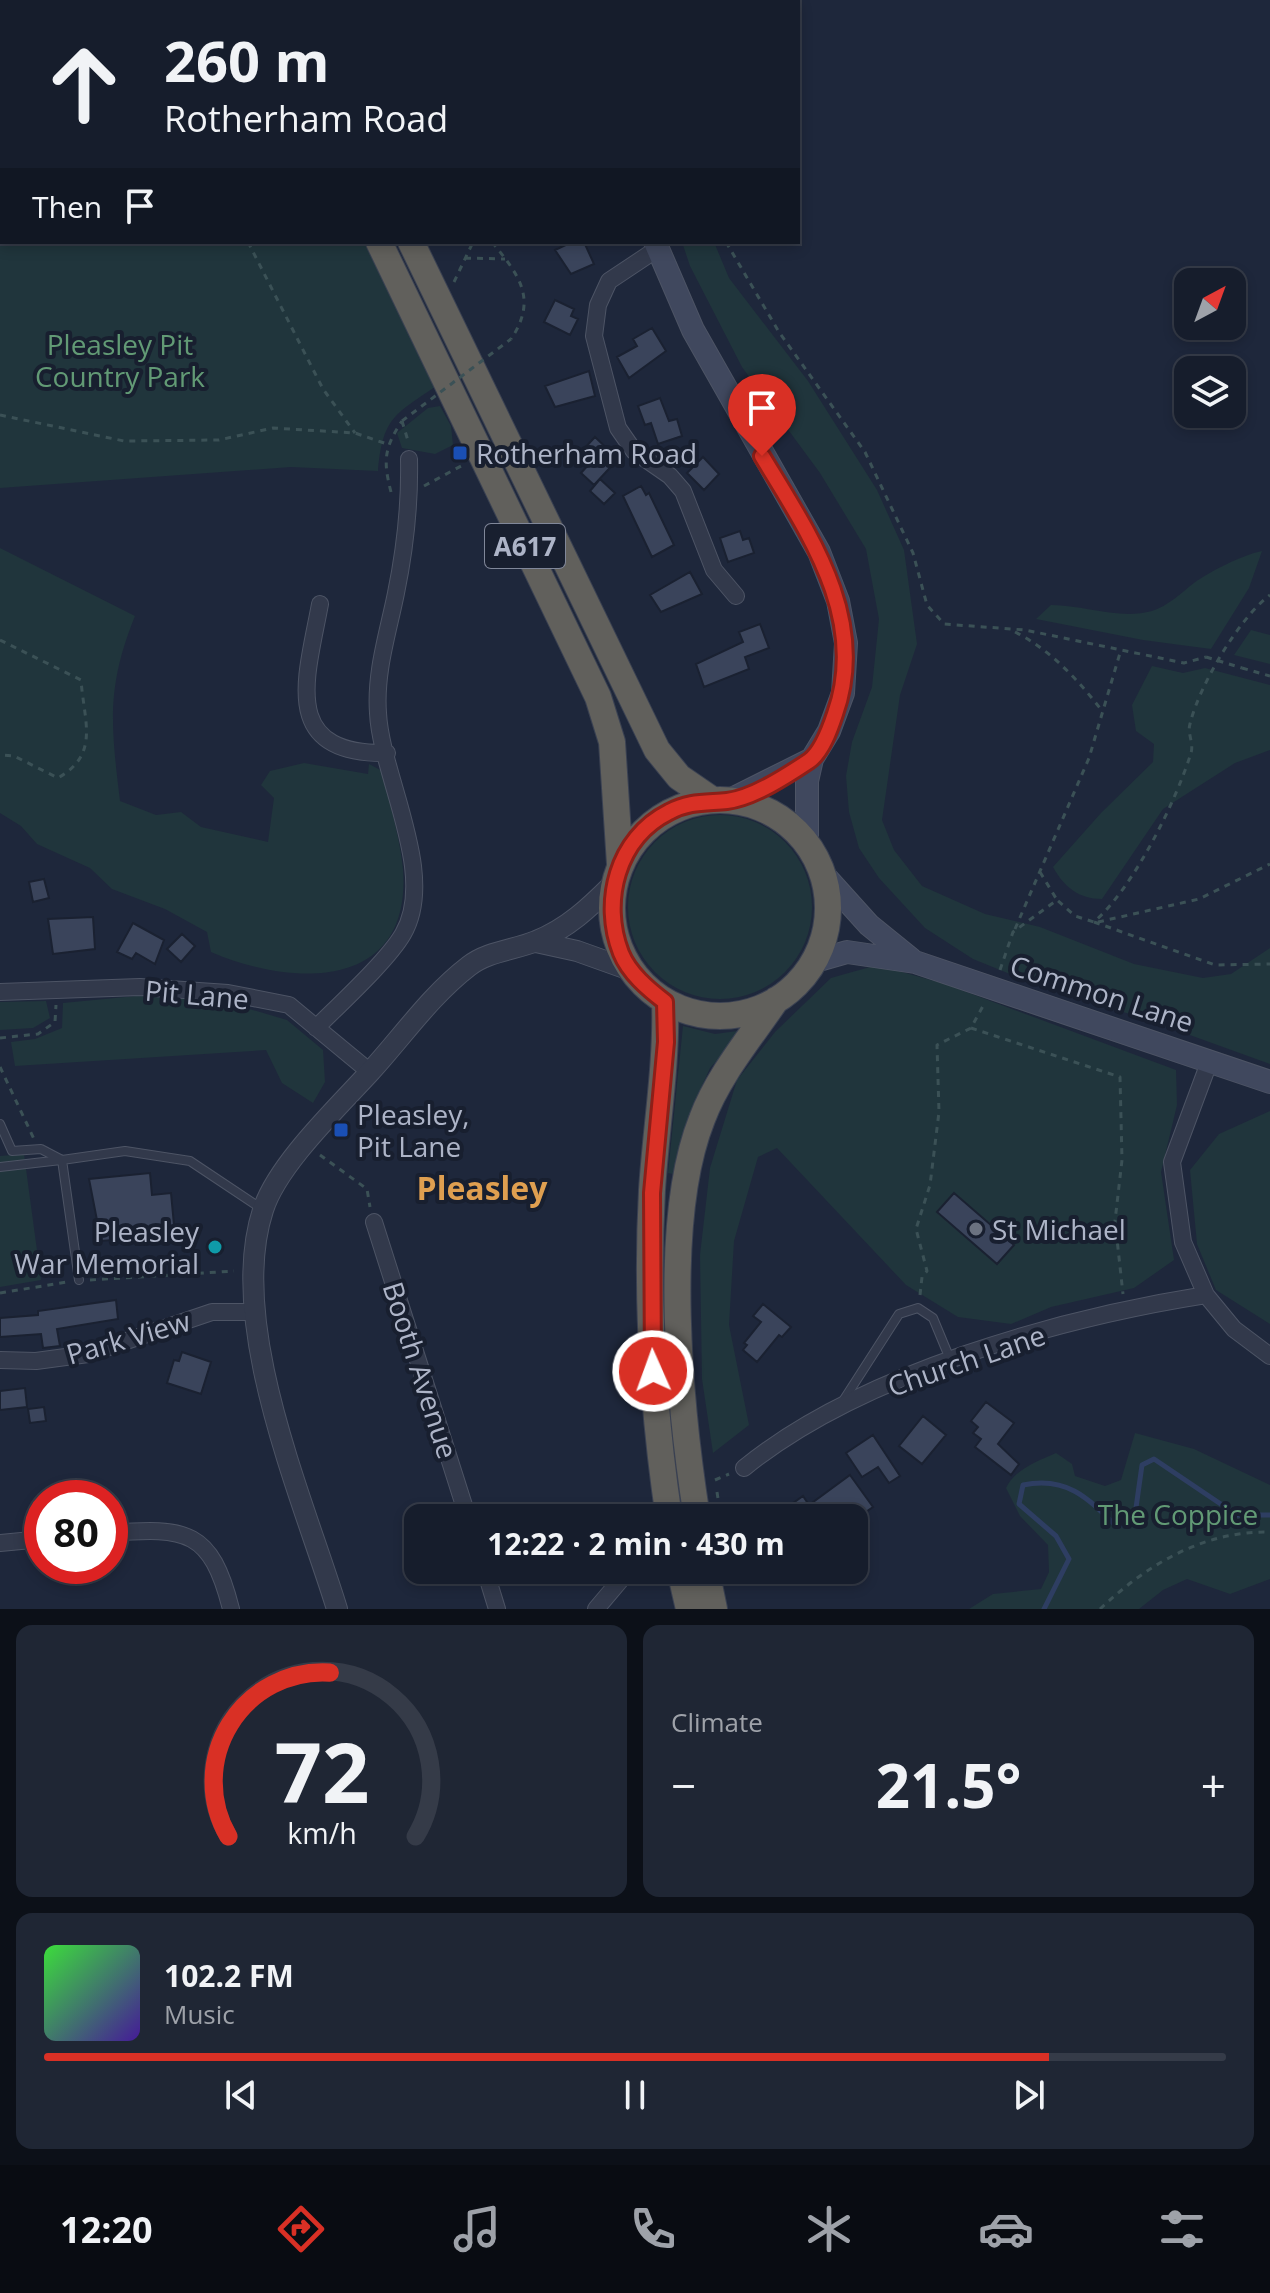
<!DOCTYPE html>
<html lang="en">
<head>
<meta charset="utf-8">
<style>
  body { margin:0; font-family:"Open Sans",sans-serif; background:#1f2634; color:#f1f3f6; height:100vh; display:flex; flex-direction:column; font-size:30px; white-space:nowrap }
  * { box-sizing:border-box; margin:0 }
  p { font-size:26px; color:#9ea2a9 }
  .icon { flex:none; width:44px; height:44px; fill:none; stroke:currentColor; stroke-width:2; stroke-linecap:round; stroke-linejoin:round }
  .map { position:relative; height:1609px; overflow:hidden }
  .side { display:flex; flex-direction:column; gap:16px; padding:16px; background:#0c1018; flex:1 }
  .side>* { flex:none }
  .top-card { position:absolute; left:0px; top:0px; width:800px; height:244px; box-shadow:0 4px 12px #0003,0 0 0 2px #353b48; background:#161d2c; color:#f1f3f6; overflow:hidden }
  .needle { width:52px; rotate:41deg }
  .buttons { position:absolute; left:1174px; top:268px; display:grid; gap:16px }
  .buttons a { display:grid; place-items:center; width:72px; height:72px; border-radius:16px; background:#161d2c; box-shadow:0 4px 12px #0003,0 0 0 2px #353b48; font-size:40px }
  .speed { position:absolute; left:24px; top:1480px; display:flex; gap:16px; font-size:40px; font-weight:700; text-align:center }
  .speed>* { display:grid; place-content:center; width:104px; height:104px; border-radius:50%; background:#161d2c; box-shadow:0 4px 12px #0003,0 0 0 2px #353b48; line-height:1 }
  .speed .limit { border:12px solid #d22; background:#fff; color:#111 }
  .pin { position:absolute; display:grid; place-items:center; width:68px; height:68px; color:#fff; margin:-82px -34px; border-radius:50% 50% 50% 0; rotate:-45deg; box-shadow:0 0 8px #0007 }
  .pin .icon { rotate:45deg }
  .me { position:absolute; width:88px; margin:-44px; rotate:358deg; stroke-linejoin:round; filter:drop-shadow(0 0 6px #0008) }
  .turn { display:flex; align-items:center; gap:28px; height:168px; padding:0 32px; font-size:36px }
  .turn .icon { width:104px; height:104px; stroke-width:2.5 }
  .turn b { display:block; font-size:56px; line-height:68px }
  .then { display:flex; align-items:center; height:76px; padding:0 32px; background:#0003; gap:16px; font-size:30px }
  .big { font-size:60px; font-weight:700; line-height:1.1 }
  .side .widget { flex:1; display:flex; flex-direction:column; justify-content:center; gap:12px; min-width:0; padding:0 28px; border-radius:16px; background:#1f2634 }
  .side .dial { align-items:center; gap:0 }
  .dial svg { height:208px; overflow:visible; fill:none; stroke:#353b48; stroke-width:7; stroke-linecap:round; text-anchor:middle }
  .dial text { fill:#f1f3f6; stroke:none }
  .song { display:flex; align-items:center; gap:24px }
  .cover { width:96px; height:96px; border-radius:12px; background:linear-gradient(135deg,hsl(120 70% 55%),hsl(260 70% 35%)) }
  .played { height:8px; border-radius:4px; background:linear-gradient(90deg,#d93025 85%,#353b48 85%) }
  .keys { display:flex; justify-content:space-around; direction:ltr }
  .heat { display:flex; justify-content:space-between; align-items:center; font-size:44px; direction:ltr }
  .side .tiles { flex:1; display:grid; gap:16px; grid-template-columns:1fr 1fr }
  .widget:last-child { grid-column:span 2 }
  .trip { position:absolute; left:404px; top:1504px; width:464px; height:80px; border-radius:16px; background:#161d2c; box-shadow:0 4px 12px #0003,0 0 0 2px #353b48; font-weight:700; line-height:80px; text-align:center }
  .dock { display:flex; height:128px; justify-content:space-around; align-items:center; background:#090c12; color:#9ea2a9 }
  .dock .icon { width:56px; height:56px }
  .dock .active { color:#d93025 }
  .dock b { font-size:36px; color:#f1f3f6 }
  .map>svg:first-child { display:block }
  .green { fill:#20353c }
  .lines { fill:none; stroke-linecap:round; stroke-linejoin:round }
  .stream { stroke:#2e3e62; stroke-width:5 }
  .building { fill:#3a445b; stroke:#1a2131; stroke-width:2 }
  .service-casing { stroke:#4d5465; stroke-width:10 }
  .minor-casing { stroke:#4d5465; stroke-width:18 }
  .tertiary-casing { stroke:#4d5465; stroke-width:22 }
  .secondary-casing { stroke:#4d5465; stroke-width:24 }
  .trunk-casing { stroke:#3a4152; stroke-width:28 }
  .path { stroke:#3b5156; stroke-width:3; stroke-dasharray:6 6; stroke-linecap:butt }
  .service { stroke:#32394b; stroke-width:8 }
  .minor { stroke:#32394b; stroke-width:16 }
  .tertiary { stroke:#32394b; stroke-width:20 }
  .secondary { stroke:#40485e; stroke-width:22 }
  .trunk { stroke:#61605c; stroke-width:26 }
  .path-bridge { stroke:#3b5156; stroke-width:3; stroke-dasharray:6 6; stroke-linecap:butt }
  .route-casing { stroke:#8d1f18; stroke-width:20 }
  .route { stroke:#d93025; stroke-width:14 }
  .transit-dot { fill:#1a4fb4; stroke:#181f2f; stroke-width:3 }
  .worship-dot { fill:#6b7280; stroke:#181f2f; stroke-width:3 }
  .culture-dot { fill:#0f9aa8; stroke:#181f2f; stroke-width:3 }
  .labels { text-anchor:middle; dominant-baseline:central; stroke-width:8; stroke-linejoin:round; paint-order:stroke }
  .shield { fill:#181f2f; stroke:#808799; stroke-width:2 }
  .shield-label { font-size:26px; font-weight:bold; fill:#adb4c7 }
  .park-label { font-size:28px; fill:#629a75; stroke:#181f2f }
  .poi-label { font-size:28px; fill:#adb4c7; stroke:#181f2f; text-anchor:start }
  .street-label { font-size:28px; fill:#adb4c7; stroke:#181f2f }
  .quarter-label { font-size:32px; font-weight:bold; fill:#df9f50; stroke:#181f2f }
</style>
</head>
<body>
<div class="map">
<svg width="1270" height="1609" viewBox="0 0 1270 1609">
  <rect width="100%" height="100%" fill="#1e273b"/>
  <path class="green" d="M 0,0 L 261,0 L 2,2 L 2,242 L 364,242 L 435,387 C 393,415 383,419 378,471 L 291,467 L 0,488 Z
    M 682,242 L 714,242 L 729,278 L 808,381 L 877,490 L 904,550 L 917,644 L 900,695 L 882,820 L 894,850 L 922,886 L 985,914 L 1040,927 L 1134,964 L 1203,978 L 1231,974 L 1270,948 L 1270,1064 L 1140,1017 L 1047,989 L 973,959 L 925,928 L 879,878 L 859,848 L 849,812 L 846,776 L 852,742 L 872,687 L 879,619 L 866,549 L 820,473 L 742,367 L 690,266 Z
    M 440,406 L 451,426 L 453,445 L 435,454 L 402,448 L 397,433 L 428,408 Z
    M 0,548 L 135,616 C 106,688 111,726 120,801 L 156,815 L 181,812 L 201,827 L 268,842 L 274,798 L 261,785 L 270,771 L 304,763 L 368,774 L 369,764 L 384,772 C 389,804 400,837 403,869 C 412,992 292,987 211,952 L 207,932 L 165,909 L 112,889 L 90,868 L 37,844 L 21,826 L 0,813 Z
    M 1262,551 L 1249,588 L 1211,649 L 1143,640 L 1036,619 L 1051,605 C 1084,605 1119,620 1152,611 C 1168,606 1181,593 1194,583 C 1209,572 1242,555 1262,551 Z
    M 1251,630 L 1270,635 L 1270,664 L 1234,655 Z
    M 1152,666 L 1183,673 L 1205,668 L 1270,685 L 1270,750 L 1235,763 L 1163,809 L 1102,899 C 1079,899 1064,887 1053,867 L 1101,813 L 1153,762 L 1154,744 L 1136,731 L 1132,705 Z
    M628 907a92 92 0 1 1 184 0a92 92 0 1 1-184 0Z
    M 877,965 L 945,984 L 1176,1070 L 1177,1105 L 1161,1172 L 1174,1260 L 1134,1288 L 1051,1307 L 1011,1324 L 958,1317 L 906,1285 L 777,1148 L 758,1157 L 734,1241 L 729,1325 L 749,1425 L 713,1453 L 702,1379 L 700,1255 L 710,1168 L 737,1080 L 775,1032 L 831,978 Z
    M 136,996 L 222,1001 L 287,1020 L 323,1050 L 325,1082 L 313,1103 L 282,1083 L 266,1050 L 15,1066 L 11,1042 L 35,1039 L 62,1028 L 63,1003 Z
    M 46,1001 L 50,1018 L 33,1028 L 0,1030 L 0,1002 Z
    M 683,1026 L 715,1034 L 745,1030 L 710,1068 L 690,1113 L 673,1174 L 668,1173 Z
    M 1270,1111 L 1270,1324 L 1216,1290 L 1197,1244 L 1190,1170 L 1219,1134 Z
    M 24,1154 L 41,1280 L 0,1287 L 0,1156 Z
    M 1135,1433 L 1194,1449 L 1270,1485 L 1270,1579 L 1230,1594 L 1187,1579 L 1163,1590 L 1139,1609 L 969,1609 L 993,1594 L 1041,1589 L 1049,1572 L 1048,1545 L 1020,1516 L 1006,1488 C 1015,1469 1038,1461 1056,1453 L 1072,1464 L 1075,1476 L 1105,1486 L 1121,1480 Z"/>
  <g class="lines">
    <path class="stream" d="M 1044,1609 L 1069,1559 L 1056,1536 L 1019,1504 L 1023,1485 C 1066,1476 1087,1497 1116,1526 L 1134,1522 L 1142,1465 L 1154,1459 L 1237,1515 L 1270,1515"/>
  </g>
  <path class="building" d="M 572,242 L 584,242 L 594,264 L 571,274 L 555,250 Z
    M 555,300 L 574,309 L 571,316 L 578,319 L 570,335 L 544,322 Z
    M 652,328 L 666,351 L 629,378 L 617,357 L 637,346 L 633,339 Z
    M 589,371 L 595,396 L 555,407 L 545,386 Z
    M 660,398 L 669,421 L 677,419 L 682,436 L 658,444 L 651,423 L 645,425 L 638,406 Z
    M 595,437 L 618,459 L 594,485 L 581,473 L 590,463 L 580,453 Z
    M 703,457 L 719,474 L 704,490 L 687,473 Z
    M 600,479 L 615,493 L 604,504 L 590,491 Z
    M 641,486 L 646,495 L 649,493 L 674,545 L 652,557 L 623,496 Z
    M 740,531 L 743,540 L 749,538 L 754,553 L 728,562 L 720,538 Z
    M 690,572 L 702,594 L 661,612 L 650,595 Z
    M 760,624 L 769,648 L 745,657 L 749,669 L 704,687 L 696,664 L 743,642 L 739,632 Z
    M 44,879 L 49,898 L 33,902 L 29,882 Z
    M 93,917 L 95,949 L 53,954 L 48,919 Z
    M 133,923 L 164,940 L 155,964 L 136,953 L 132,959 L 117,952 Z
    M 182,934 L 195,946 L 181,962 L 167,949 Z
    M 150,1173 L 152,1195 L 171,1193 L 174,1225 L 168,1226 L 169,1233 L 161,1233 L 162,1243 L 136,1245 L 136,1238 L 101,1241 L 89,1179 Z
    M 954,1193 L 1014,1245 L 997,1264 L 937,1212 Z
    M 116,1300 L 118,1319 L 57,1329 L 60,1346 L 43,1348 L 41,1334 L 0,1337 L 0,1318 L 38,1315 L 38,1311 Z
    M 763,1304 L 791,1327 L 782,1337 L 779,1335 L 757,1362 L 743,1350 L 747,1345 L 744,1343 L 761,1322 L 753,1316 Z
    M 182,1352 L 211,1362 L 201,1394 L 167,1383 L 174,1360 L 179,1361 Z
    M 25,1388 L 27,1407 L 0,1410 L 0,1391 Z
    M 986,1402 L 1014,1423 L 998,1444 L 1019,1464 L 1011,1475 L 975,1447 L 981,1439 L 973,1433 L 978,1427 L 971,1421 Z
    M 44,1407 L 46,1421 L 30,1423 L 28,1409 Z
    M 923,1416 L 946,1435 L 922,1464 L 899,1446 Z
    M 873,1435 L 900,1476 L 889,1483 L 878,1467 L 862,1477 L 846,1453 Z
    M 850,1475 L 873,1507 L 860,1516 L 853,1505 L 834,1518 L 790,1518 L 795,1515 L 789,1506 L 803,1496 L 809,1505 Z"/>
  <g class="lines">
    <defs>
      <path id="service" d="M 0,1124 L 12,1151 L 41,1149 L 62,1160
        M 0,1167 L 61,1160
        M 79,1280 L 62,1160 L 125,1151 L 190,1161 L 262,1209
        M 843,1401 L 899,1314 L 918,1308 L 933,1318 L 950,1359"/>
      <path id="minor" d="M 565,2 L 566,0
        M 657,249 L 609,281 L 598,305 L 594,336 L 618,428 L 634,451 L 670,476 L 683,491 L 714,570 L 736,596
        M 320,604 C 307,676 278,755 387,753
        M 0,992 L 140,987 L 228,993 L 289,1005 L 370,1072
        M 316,1028 C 339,1005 388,960 403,934 C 438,874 381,776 378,713 C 375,672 388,633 396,593 C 405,549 410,504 409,459
        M 1210,1060 L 1172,1162 L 1183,1242 L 1206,1295 L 1234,1329 L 1270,1356
        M 374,1222 L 468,1518
        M 0,1360 L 36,1361 L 88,1354 L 212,1312 L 256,1312
        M 744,1468 C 859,1374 1060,1318 1206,1295
        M 110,1533 C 187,1527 211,1530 231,1609
        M 0,1543 L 42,1539
        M 485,1570 L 497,1609
        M 596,1609 L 629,1570"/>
      <path id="tertiary" d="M 536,942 L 577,951 L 633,971
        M 337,1609 C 303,1498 226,1324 263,1210 C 277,1165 338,1107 370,1072 C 403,1036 430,996 469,966 C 488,951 515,950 536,941 C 567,929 590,907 613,884"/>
      <path id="secondary" d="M 623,0 L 623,2
        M 655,242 L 693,330 L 819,552 L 838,601 L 846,643 L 843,693 L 829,731 L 812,759 L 807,781 L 807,843
        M 728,801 L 812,759
        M 823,874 L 869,925 L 911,959
        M 812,962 L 847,952 L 915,962 L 1270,1082"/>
      <path id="trunk" d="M 289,0 L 289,2
        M 319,0 L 320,2
        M 379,242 L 598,697 L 612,742 L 620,864
        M 411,242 L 657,750 L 679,777 L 711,799
        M612 908a108 108 0 1 1 216 0a108 108 0 1 1-216 0Z
        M 665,1002 C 667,1065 656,1127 652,1190 C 646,1300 653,1410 669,1518
        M 697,1518 C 680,1409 661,1222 702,1119 C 718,1076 750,1038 776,1000
        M 680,1570 L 689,1609
        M 706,1570 L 714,1609"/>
    </defs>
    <use href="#service" class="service-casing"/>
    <use href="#minor" class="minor-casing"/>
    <use href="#tertiary" class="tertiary-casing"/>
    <use href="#secondary" class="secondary-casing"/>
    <use href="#trunk" class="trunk-casing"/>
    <path class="path" d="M 666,0 L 666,2
      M 60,2 L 62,0
      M 139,2 L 139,0
      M 585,2 L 586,0
      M 0,36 L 2,35
      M 248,242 L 323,389 L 355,433
      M 492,242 C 519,275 538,299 511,339
      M 726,242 L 779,332 L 865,452 L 913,553 L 927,605 L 944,624 L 1025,630 L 1184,663 L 1206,657
      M 465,258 L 505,259
      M 454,282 L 473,242
      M 0,415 L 124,441 L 219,440 L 273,428 L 355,433 L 387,444
      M 402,421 L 409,444
      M 424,486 L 463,465
      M 391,492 C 383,461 384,448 402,421
      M 1015,632 C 1051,650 1079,681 1103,712
      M 0,640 L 81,680 C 84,722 100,754 58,778 L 14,756 L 0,755
      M 1242,668 L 1270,676
      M 1040,872 L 1057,900
      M 1094,922 L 1215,965 L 1270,964
      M 1098,922 L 1199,899 L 1270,864
      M 1015,929 L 1089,758 L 1120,653
      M 1000,970 L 1013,932 L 1057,900 L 1075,916 L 1094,922 C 1133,888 1175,804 1191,753 C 1194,743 1187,733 1190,724 C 1199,686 1239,618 1270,595
      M 971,1028 L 1120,1077 L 1122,1160 L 1115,1221 L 1123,1294
      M 0,1038 L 38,1034 L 55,1022 L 56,1005
      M 0,1067 L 34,1139
      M 320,1155 L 367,1189 L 370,1207
      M 90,1280 L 234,1271
      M 0,1293 L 67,1282
      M 920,1295 L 922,1277 L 927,1271 L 916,1229 L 930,1185 L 939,1112 L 937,1045 L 971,1028 L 983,1006
      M 715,1480 L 729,1474
      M 717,1492 L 721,1518
      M 1100,1609 C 1148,1564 1203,1531 1270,1532"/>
    <use href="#service" class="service"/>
    <use href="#minor" class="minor"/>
    <use href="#tertiary" class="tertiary"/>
    <use href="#secondary" class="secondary"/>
    <use href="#trunk" class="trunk"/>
    <path class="path-bridge" d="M 402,421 L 511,339
      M 1206,657 L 1242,668"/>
  </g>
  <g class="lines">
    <defs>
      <path id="route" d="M 653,1371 L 652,1193 L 666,1042 L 665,1002 C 648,989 629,973 621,953 C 601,902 617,838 669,812 C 689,801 706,803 727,801 C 753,798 788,775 809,761 C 822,752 830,729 835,714 C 869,619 809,534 762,456"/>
    </defs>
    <use href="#route" class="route-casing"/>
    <use href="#route" class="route"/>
  </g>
  <g class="transit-dot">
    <rect x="452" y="445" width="16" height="16" rx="4"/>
    <rect x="333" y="1122" width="16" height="16" rx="4"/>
  </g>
  <circle class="worship-dot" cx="976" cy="1229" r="8"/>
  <circle class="culture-dot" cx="215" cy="1247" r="8"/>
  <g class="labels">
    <rect class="shield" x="485" y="524" width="80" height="44" rx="6"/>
    <g class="shield-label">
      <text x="525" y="546">A617</text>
    </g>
    <g class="park-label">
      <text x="120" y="344">Pleasley Pit<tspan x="120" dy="32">Country Park</tspan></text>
      <text x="1178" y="1514">The Coppice</text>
    </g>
    <g class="poi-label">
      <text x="476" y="453">Rotherham Road</text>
      <text x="357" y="1114">Pleasley,<tspan x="357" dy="32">Pit Lane</tspan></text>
      <text x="992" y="1229">St Michael</text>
      <text x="199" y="1231" text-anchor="end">Pleasley<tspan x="199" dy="32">War Memorial</tspan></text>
    </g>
    <g class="street-label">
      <text transform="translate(1102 993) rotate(18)">Common Lane</text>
      <text transform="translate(197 994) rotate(5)">Pit Lane</text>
      <text transform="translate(128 1337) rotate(-16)">Park View</text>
      <text transform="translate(966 1360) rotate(-19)">Church Lane</text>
      <text transform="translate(421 1370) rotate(72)">Booth Avenue</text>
    </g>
    <g class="quarter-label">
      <text x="482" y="1187">Pleasley</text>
    </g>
  </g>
</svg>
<div class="buttons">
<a><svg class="needle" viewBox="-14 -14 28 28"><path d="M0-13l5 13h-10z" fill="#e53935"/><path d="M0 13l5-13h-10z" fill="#9ea2a9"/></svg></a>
<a><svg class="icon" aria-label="layers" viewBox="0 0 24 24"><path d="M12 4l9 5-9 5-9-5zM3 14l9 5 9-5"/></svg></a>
</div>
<div class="speed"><div class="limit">80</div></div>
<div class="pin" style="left:762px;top:456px;background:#d93025"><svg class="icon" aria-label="arrive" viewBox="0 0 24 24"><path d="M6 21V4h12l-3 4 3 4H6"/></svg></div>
<svg class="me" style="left:653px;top:1371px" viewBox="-20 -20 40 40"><circle r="17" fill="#d93025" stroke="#fff" stroke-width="3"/><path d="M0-11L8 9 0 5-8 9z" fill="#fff"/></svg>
<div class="trip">12:22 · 2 min · 430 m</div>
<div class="top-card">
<div class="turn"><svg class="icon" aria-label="ahead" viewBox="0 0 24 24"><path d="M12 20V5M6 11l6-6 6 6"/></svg><div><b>260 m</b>Rotherham Road</div></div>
<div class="then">Then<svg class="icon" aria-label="arrive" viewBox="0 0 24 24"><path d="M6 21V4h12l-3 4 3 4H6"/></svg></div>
</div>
</div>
<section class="side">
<div class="tiles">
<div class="widget dial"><svg viewBox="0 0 100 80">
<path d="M14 69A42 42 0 1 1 86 69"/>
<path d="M14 69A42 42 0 0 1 53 6" stroke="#d93025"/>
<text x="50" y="56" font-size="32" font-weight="700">72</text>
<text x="50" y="72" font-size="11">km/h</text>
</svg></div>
<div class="widget"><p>Climate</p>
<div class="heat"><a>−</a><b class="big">21.5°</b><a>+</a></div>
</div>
<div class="widget">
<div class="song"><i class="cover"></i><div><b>102.2 FM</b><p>Music</p></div></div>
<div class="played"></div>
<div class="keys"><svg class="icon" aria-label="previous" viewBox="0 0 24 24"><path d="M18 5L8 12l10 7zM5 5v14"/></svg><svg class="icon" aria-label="pause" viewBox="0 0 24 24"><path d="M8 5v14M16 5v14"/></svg><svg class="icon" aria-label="next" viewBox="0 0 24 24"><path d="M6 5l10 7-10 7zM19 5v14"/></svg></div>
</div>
</div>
</section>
<nav class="dock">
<b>12:20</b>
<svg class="icon active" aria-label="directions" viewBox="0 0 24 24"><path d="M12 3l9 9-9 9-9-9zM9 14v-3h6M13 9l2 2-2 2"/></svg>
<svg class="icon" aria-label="music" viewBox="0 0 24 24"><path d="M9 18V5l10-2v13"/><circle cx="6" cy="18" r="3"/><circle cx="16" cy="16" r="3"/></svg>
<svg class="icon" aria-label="phone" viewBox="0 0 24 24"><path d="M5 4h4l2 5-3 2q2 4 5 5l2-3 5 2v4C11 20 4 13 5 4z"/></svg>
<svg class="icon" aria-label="climate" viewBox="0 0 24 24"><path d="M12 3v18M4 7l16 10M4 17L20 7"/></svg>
<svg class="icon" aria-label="car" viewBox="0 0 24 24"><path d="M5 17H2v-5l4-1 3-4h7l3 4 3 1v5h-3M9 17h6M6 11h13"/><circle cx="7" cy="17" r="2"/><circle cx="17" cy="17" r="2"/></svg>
<svg class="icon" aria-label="filters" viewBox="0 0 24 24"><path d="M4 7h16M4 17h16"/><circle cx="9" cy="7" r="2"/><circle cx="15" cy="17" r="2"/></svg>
</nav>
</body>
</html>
